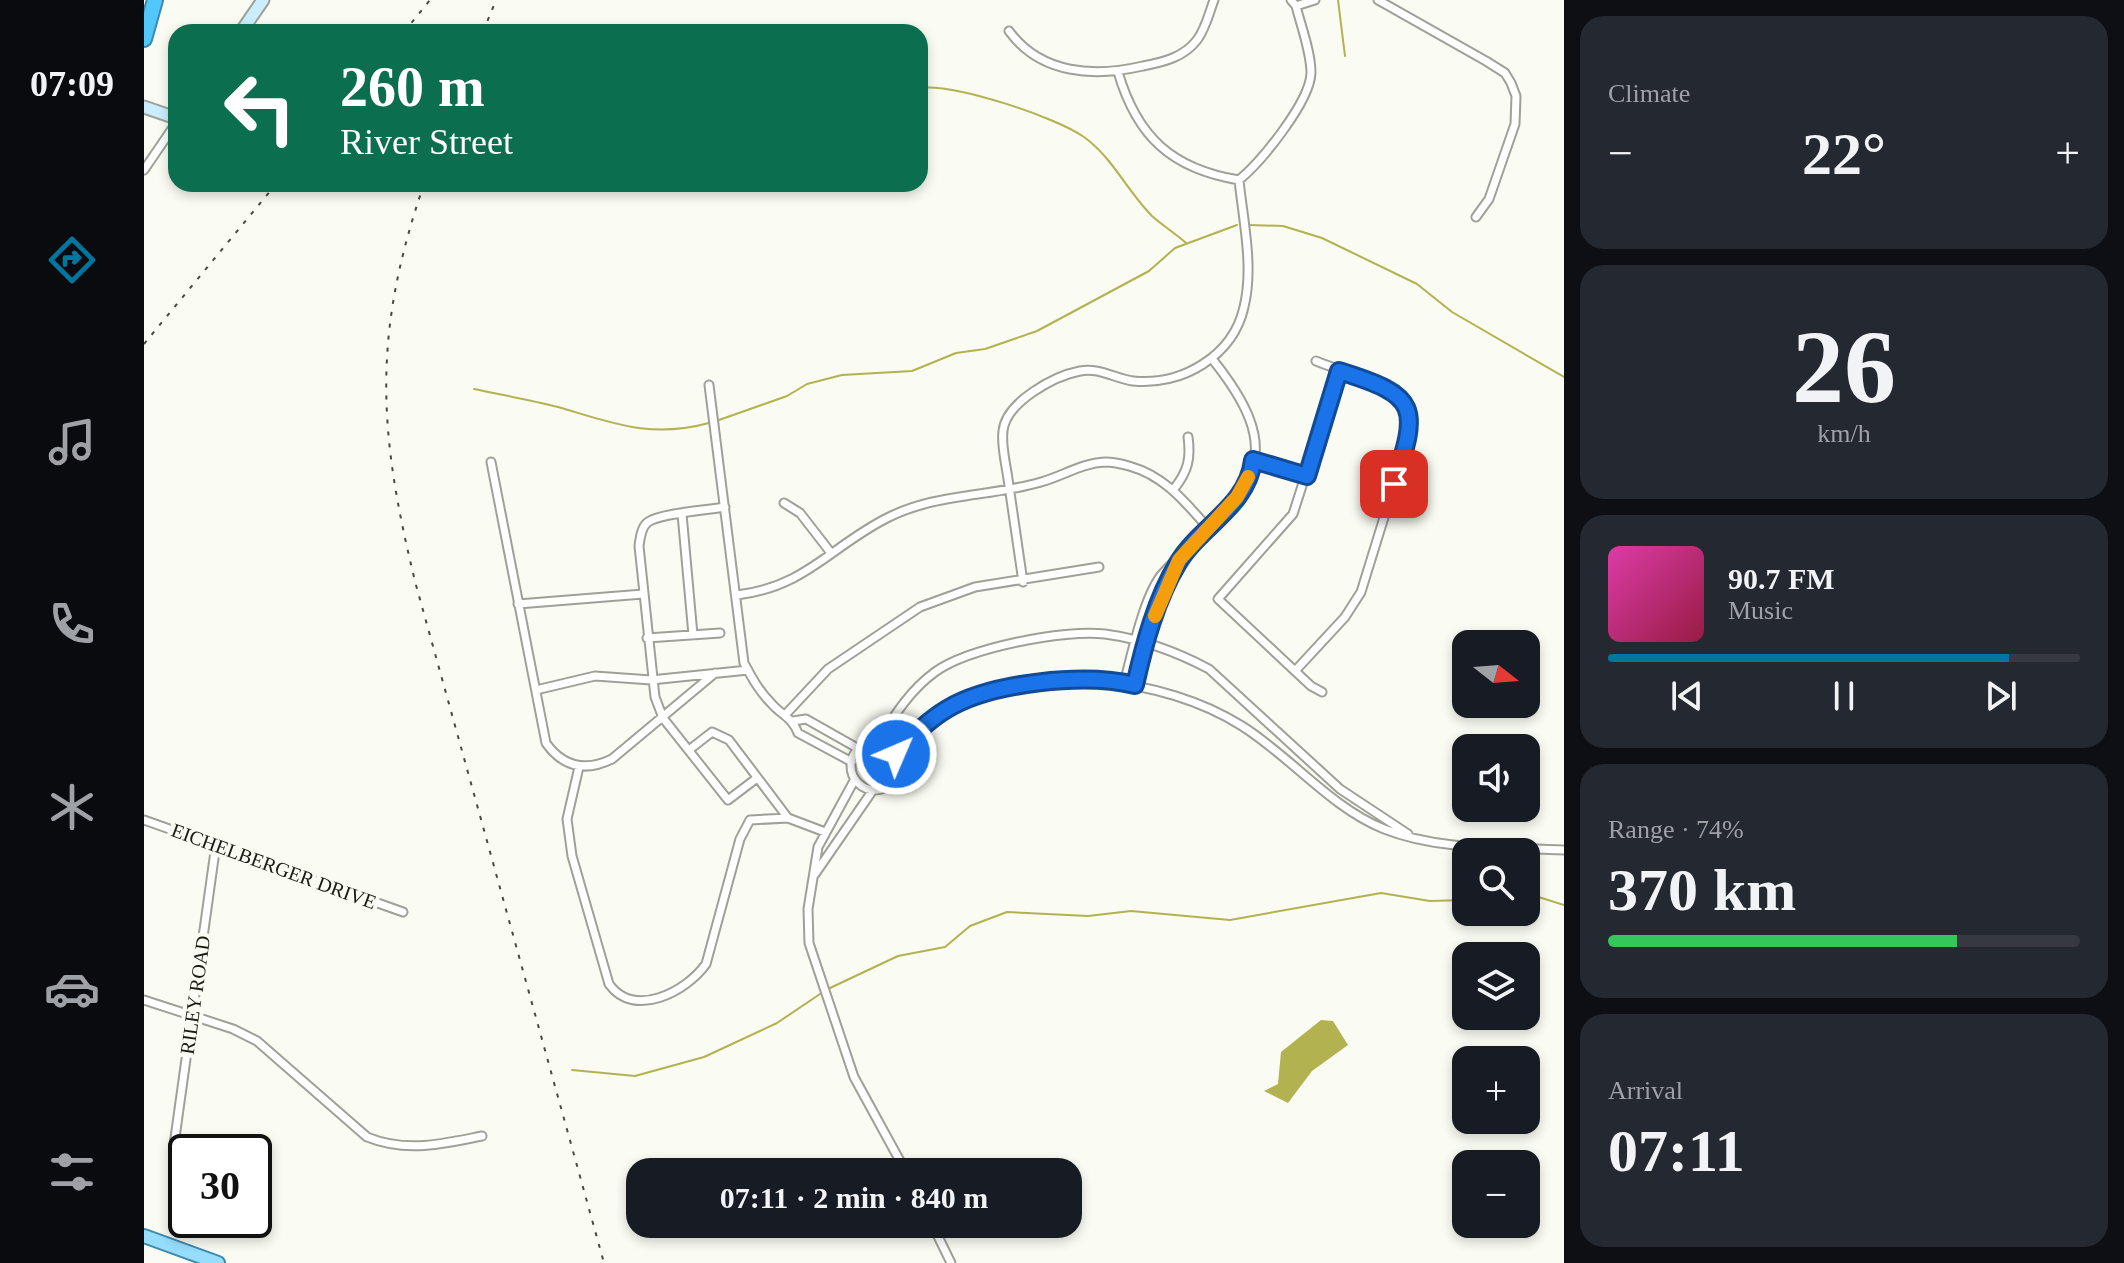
<!DOCTYPE html>
<html lang="en">
<head>
<meta charset="utf-8">
<style>
  body { margin:0; font-family:Georgia,serif; background:#242831; color:#f1f3f6; height:100vh; display:flex; flex-direction:column; font-size:30px; white-space:nowrap }
  * { box-sizing:border-box; margin:0 }
  p { font-size:26px; color:#9ea1a6 }
  .icon { flex:none; width:44px; height:44px; fill:none; stroke:currentColor; stroke-width:2; stroke-linecap:round; stroke-linejoin:round }
  .map { position:relative; flex:1; overflow:hidden }
  .drawer { display:flex; flex-direction:column; gap:16px; padding:16px; background:#0d0f14; width:560px }
  .drawer>* { flex:none }
  .top-card { position:absolute; left:24px; top:24px; width:760px; height:168px; border-radius:24px; box-shadow:0 4px 12px #0003; background:#0b6e4f; color:#fff; overflow:hidden }
  .needle { width:52px; rotate:107deg }
  .buttons { position:absolute; left:1308px; top:630px; display:grid; gap:16px }
  .buttons a { display:grid; place-items:center; width:88px; height:88px; border-radius:16px; background:#171b24; box-shadow:0 4px 12px #0003; font-size:40px }
  .speed { position:absolute; left:24px; top:1134px; display:flex; gap:16px; font-size:40px; font-weight:700; text-align:center }
  .speed>* { display:grid; place-content:center; width:104px; height:104px; border-radius:50%; background:#171b24; box-shadow:0 4px 12px #0003; line-height:1 }
  .speed .limit { border:4px solid #111; border-radius:12px; background:#fff; color:#111 }
  .pin { position:absolute; display:grid; place-items:center; width:68px; height:68px; color:#fff; margin:-34px; border-radius:16px; box-shadow:0 4px 12px #0006 }
  .me { position:absolute; width:88px; margin:-44px; rotate:45deg; stroke-linejoin:round; filter:drop-shadow(0 0 6px #0008) }
  .turn { display:flex; align-items:center; gap:28px; height:168px; padding:0 40px; font-size:36px }
  .turn .icon { width:104px; height:104px; stroke-width:2.5 }
  .turn b { display:block; font-size:56px; line-height:68px }
  .big { font-size:60px; font-weight:700; line-height:1.1 }
  .drawer .widget { flex:1; display:flex; flex-direction:column; justify-content:center; gap:12px; min-width:0; padding:0 28px; border-radius:24px; background:#242831 }
  .drawer .dial { align-items:center; gap:0 }
  .dial b { font-size:104px; line-height:1 }
  .song { display:flex; align-items:center; gap:24px }
  .cover { width:96px; height:96px; border-radius:12px; background:linear-gradient(135deg,hsl(320 70% 55%),hsl(340 70% 35%)) }
  .played { height:8px; border-radius:4px; background:linear-gradient(90deg,#00769f 85%,#363941 85%) }
  .keys { display:flex; justify-content:space-around; direction:ltr }
  .heat { display:flex; justify-content:space-between; align-items:center; font-size:44px; direction:ltr }
  .charge { height:12px; border-radius:6px; background:linear-gradient(90deg,#34c759 74%,#363941 0) }
  .trip { position:absolute; left:482px; top:1158px; width:456px; height:80px; border-radius:24px; background:#171b24; box-shadow:0 4px 12px #0003; font-weight:700; line-height:80px; text-align:center }
  main { display:flex; flex:1; min-height:0 }
  .dock { display:flex; flex-direction:column; width:144px; justify-content:space-around; align-items:center; background:#090b0e; color:#9ea1a6 }
  .dock .icon { width:56px; height:56px }
  .dock .current { color:#00769f }
  .dock b { font-size:36px; color:#f1f3f6 }
  .map>svg:first-child { display:block }
  .water { fill:#b2b250 }
  .lines { fill:none; stroke-linecap:round; stroke-linejoin:round }
  .stream { stroke:#b2b250; stroke-width:2 }
  .street-casing { stroke:#9fa098; stroke-width:11 }
  .secondary-casing { stroke:#9fa098; stroke-width:15 }
  .primary-casing { stroke:#3e8aac; stroke-width:16 }
  .highway-casing { stroke:#3e8aac; stroke-width:18 }
  .street { stroke:#fff; stroke-width:7 }
  .secondary { stroke:#cbeefe; stroke-width:11 }
  .primary { stroke:#97ddfd; stroke-width:12 }
  .highway { stroke:#51c7fc; stroke-width:14 }
  .rail { stroke:#484844; stroke-width:2; stroke-dasharray:4 8; stroke-linecap:butt }
  .route-casing { stroke:#114b97; stroke-width:20 }
  .route { stroke:#1a73e8; stroke-width:14 }
  .slow { stroke:#f59e0b; stroke-width:14 }
  .labels { text-anchor:middle; dominant-baseline:central; stroke-width:8; stroke-linejoin:round; paint-order:stroke }
  .street-label { font-size:20px; fill:#1a1a17; stroke:#fafbf2 }
</style>
</head>
<body>
<main>
<nav class="dock">
<b>07:09</b>
<svg class="icon current" aria-label="directions" viewBox="0 0 24 24"><path d="M12 3l9 9-9 9-9-9zM9 14v-3h6M13 9l2 2-2 2"/></svg>
<svg class="icon" aria-label="music" viewBox="0 0 24 24"><path d="M9 18V5l10-2v13"/><circle cx="6" cy="18" r="3"/><circle cx="16" cy="16" r="3"/></svg>
<svg class="icon" aria-label="phone" viewBox="0 0 24 24"><path d="M5 4h4l2 5-3 2q2 4 5 5l2-3 5 2v4C11 20 4 13 5 4z"/></svg>
<svg class="icon" aria-label="climate" viewBox="0 0 24 24"><path d="M12 3v18M4 7l16 10M4 17L20 7"/></svg>
<svg class="icon" aria-label="car" viewBox="0 0 24 24"><path d="M5 17H2v-5l4-1 3-4h7l3 4 3 1v5h-3M9 17h6M6 11h13"/><circle cx="7" cy="17" r="2"/><circle cx="17" cy="17" r="2"/></svg>
<svg class="icon" aria-label="filters" viewBox="0 0 24 24"><path d="M4 7h16M4 17h16"/><circle cx="9" cy="7" r="2"/><circle cx="15" cy="17" r="2"/></svg>
</nav>
<div class="map">
<svg width="1420" height="1263" viewBox="0 0 1420 1263">
  <rect width="100%" height="100%" fill="#fafbf2"/>
  <path class="water" d="M 1177,1020 L 1189,1021 L 1204,1045 L 1168,1071 L 1144,1103 L 1120,1091 L 1134,1084 L 1137,1052 Z"/>
  <g class="lines">
    <path class="stream" d="M 1194,0 L 1201,56
      M 776,88 C 809,83 912,117 940,137 C 969,158 983,191 1008,216 C 1019,226 1031,233 1042,243
      M 1105,225 L 1139,226 L 1178,238 L 1273,284 L 1308,312 L 1420,377
      M 330,389 C 358,395 387,400 414,407 C 469,423 506,439 565,423
      M 575,420 L 643,396 L 663,384 L 698,375 L 768,371 L 812,353 L 841,349 L 893,331 L 1005,271 L 1031,248 L 1093,225
      M 1382,893 L 1420,905
      M 686,988 L 754,956 L 801,947 L 826,926 L 863,912 L 944,916 L 987,911 L 1086,920 L 1237,893 L 1286,901 L 1322,900
      M 428,1070 L 491,1076 L 560,1057 L 633,1023 L 676,994"/>
    <defs>
      <path id="street" d="M 1234,0 L 1342,61 L 1361,73 L 1367,83 L 1372,96 L 1371,124 L 1345,199 L 1332,217
        M 1152,6 L 1171,0
        M 865,31 C 897,75 951,77 999,66 C 1020,62 1040,57 1053,40 C 1062,28 1065,13 1070,0
        M 974,72 C 993,137 1028,169 1095,180 C 1117,162 1166,102 1167,73 C 1167,52 1157,26 1152,6 L 1147,0
        M 0,170 L 32,123
        M 565,385 L 600,663 C 608,678 615,691 627,703 C 637,715 648,717 654,733 L 708,762
        M 1109,460 L 1163,476
        M 347,462 L 402,743 C 419,767 441,772 468,759 L 571,673
        M 1030,489 C 1044,471 1047,459 1044,437
        M 640,503 L 656,513 L 687,553
        M 581,507 C 564,510 517,513 504,522 C 497,527 496,539 495,546 L 511,697 L 519,718 L 584,800 L 613,778
        M 538,514 L 549,635
        M 879,582 C 874,547 869,513 864,479 C 862,464 857,446 859,431 C 862,402 910,376 936,371 C 955,367 972,379 989,381 C 1038,386 1089,356 1100,307 C 1110,267 1099,220 1095,180
        M 593,595 C 661,587 686,547 743,518 C 792,493 846,497 897,482 C 919,476 938,463 961,462 C 968,462 978,464 985,466 C 1021,476 1041,502 1065,529
        M 374,604 L 499,594
        M 503,638 L 576,633
        M 1151,671 L 1201,617 L 1217,592 L 1267,430 C 1260,377 1214,379 1172,361
        M 980,683 C 988,654 1000,594 1019,573 C 1094,492 1156,469 1069,360
        M 991,685 L 1021,588 L 1032,565
        M 392,690 L 451,676 L 507,680 L 604,670
        M 1178,692 L 1167,686 L 1074,599 L 1149,514 L 1195,371
        M 641,715 L 684,669 L 776,607 L 831,587 L 955,567
        M 649,721 L 662,719 L 715,749
        M707 766a24 24 0 1 1 48 0a24 24 0 1 1-48 0Z
        M 733,743 C 750,716 765,691 791,672 C 824,648 920,629 961,634 C 998,639 1033,652 1065,669 L 1196,789 L 1264,834
        M 545,750 L 568,732 L 585,740 L 644,818
        M 752,754 C 768,736 785,718 807,707 C 891,663 1019,676 1098,726 C 1146,756 1186,807 1240,829 C 1295,851 1362,847 1420,850
        M 435,767 L 423,819 L 428,856 L 465,984 C 490,1019 542,992 562,964 L 596,839 L 606,820 L 644,818 L 681,832
        M 711,779 L 674,847 L 664,909 L 665,943 L 710,1077 L 762,1172
        M 0,820 L 259,912
        M 671,874 L 729,790
        M 0,1000 L 89,1029 L 113,1041 L 223,1137 C 263,1153 297,1144 338,1136
        M 30,1145 L 72,844
        M 788,1224 L 807,1263"/>
      <path id="secondary" d="M 97,32 L 119,0
        M 0,107 L 32,118"/>
      <path id="primary" d="M 0,1236 L 74,1263"/>
      <path id="highway" d="M 0,39 L 11,0"/>
    </defs>
    <use href="#street" class="street-casing"/>
    <use href="#secondary" class="secondary-casing"/>
    <use href="#primary" class="primary-casing"/>
    <use href="#highway" class="highway-casing"/>
    <use href="#street" class="street"/>
    <use href="#secondary" class="secondary"/>
    <use href="#primary" class="primary"/>
    <use href="#highway" class="highway"/>
    <path class="rail" d="M 260,32 L 286,0
      M 339,32 L 352,0
      M 280,184 C 228,335 234,432 272,585 L 460,1263
      M 0,344 L 132,184"/>
  </g>
  <g class="lines">
    <defs>
      <path id="route" d="M 752,754 C 767,737 783,721 803,709 C 848,682 941,673 991,685 C 1000,645 1012,599 1034,563 C 1055,527 1104,506 1109,460 L 1163,476 L 1195,371 C 1276,396 1275,407 1250,484"/>
    </defs>
    <use href="#route" class="route-casing"/>
    <use href="#route" class="route"/>
    <path class="slow" d="M 1011,616 L 1035,560 L 1093,497 L 1104,477"/>
  </g>
  <g class="labels">
    <g class="street-label">
      <text transform="translate(130 866) rotate(20)">EICHELBERGER DRIVE</text>
      <text transform="translate(51 995) rotate(-82)">RILEY ROAD</text>
    </g>
  </g>
</svg>
<div class="buttons">
<a><svg class="needle" viewBox="-14 -14 28 28"><path d="M0-13l5 13h-10z" fill="#e53935"/><path d="M0 13l5-13h-10z" fill="#9ea1a6"/></svg></a>
<a><svg class="icon" aria-label="sound" viewBox="0 0 24 24"><path d="M4 9h4l5-4v14l-5-4H4zM17 9q2 3 0 6"/></svg></a>
<a><svg class="icon" aria-label="search" viewBox="0 0 24 24"><circle cx="10" cy="10" r="6"/><path d="M15 15l6 6"/></svg></a>
<a><svg class="icon" aria-label="layers" viewBox="0 0 24 24"><path d="M12 4l9 5-9 5-9-5zM3 14l9 5 9-5"/></svg></a>
<a>+</a>
<a>−</a>
</div>
<div class="speed"><div class="limit">30</div></div>
<div class="pin" style="left:1250px;top:484px;background:#d93025"><svg class="icon" aria-label="arrive" viewBox="0 0 24 24"><path d="M6 21V4h12l-3 4 3 4H6"/></svg></div>
<svg class="me" style="left:752px;top:754px" viewBox="-20 -20 40 40"><circle r="17" fill="#1a73e8" stroke="#fff" stroke-width="3"/><path d="M0-11L8 9 0 5-8 9z" fill="#fff"/></svg>
<div class="trip">07:11 · 2 min · 840 m</div>
<div class="top-card">
<div class="turn"><svg class="icon" aria-label="left" viewBox="0 0 24 24"><path d="M17 20v-9H6M10 6l-5 5 5 5"/></svg><div><b>260 m</b>River Street</div></div>
</div>
</div>
<section class="drawer">
<div class="widget"><p>Climate</p>
<div class="heat"><a>−</a><b class="big">22°</b><a>+</a></div>
</div>
<div class="widget dial"><b>26</b><p>km/h</p></div>
<div class="widget">
<div class="song"><i class="cover"></i><div><b>90.7 FM</b><p>Music</p></div></div>
<div class="played"></div>
<div class="keys"><svg class="icon" aria-label="previous" viewBox="0 0 24 24"><path d="M18 5L8 12l10 7zM5 5v14"/></svg><svg class="icon" aria-label="pause" viewBox="0 0 24 24"><path d="M8 5v14M16 5v14"/></svg><svg class="icon" aria-label="next" viewBox="0 0 24 24"><path d="M6 5l10 7-10 7zM19 5v14"/></svg></div>
</div>
<div class="widget"><p>Range · 74%</p><b class="big">370 km</b><div class="charge"></div></div>
<div class="widget"><p>Arrival</p><b class="big">07:11</b></div>
</section>
</main>
</body>
</html>
